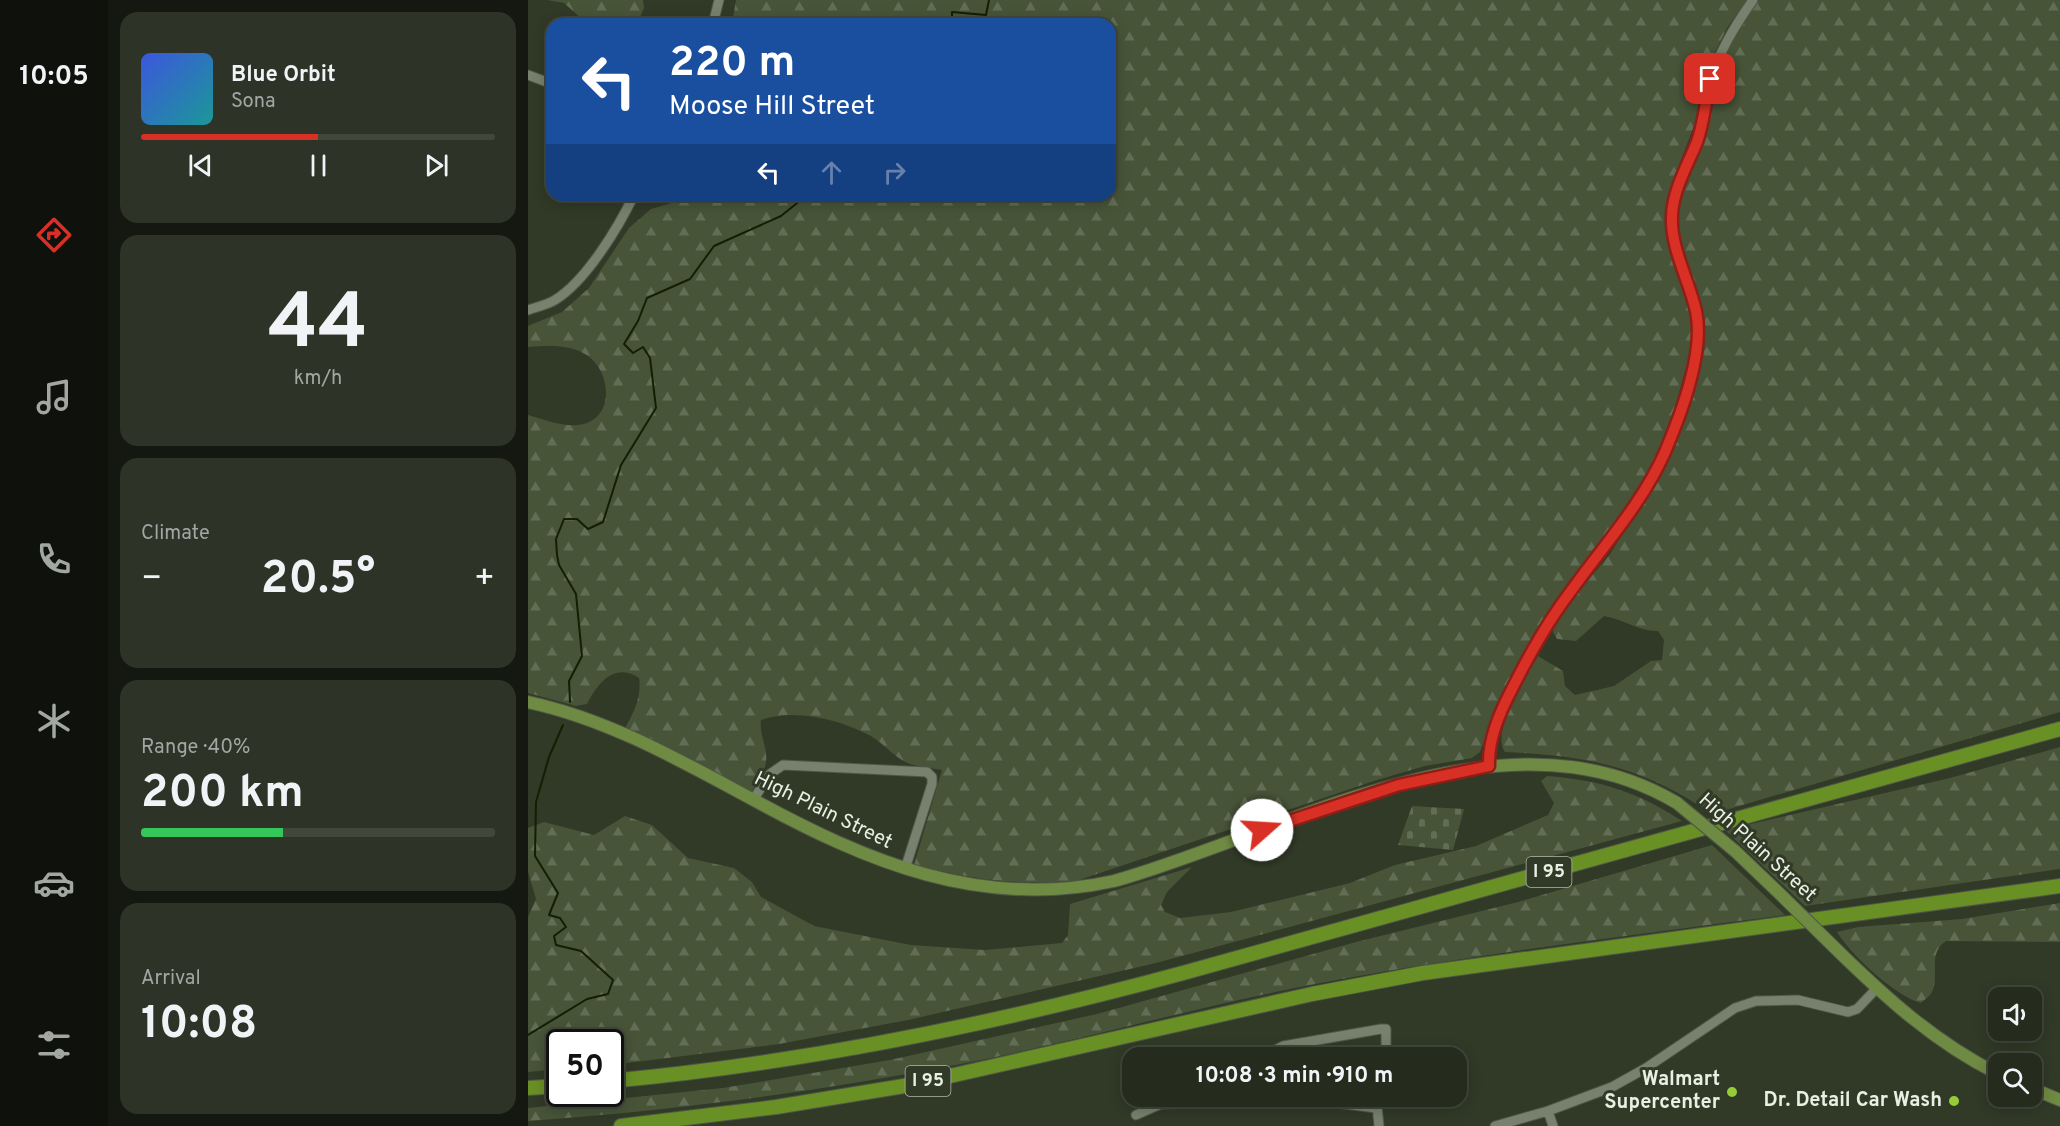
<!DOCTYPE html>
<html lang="en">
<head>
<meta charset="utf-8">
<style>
  body { margin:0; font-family:Overpass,sans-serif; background:#2d3326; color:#f1f3f6; height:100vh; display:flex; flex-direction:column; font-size:22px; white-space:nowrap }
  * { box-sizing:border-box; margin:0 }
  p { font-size:20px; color:#a3a7a4 }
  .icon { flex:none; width:33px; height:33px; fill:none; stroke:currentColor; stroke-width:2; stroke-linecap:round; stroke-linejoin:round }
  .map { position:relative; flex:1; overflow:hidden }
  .panel { display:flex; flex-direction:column; gap:12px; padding:12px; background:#141810; width:420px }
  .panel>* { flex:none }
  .guide { position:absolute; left:18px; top:18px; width:570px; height:183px; border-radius:18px; box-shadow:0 3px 15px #0003,0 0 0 2px #42473b; background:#1a4fa0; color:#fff; overflow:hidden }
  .fabs { position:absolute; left:1460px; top:987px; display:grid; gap:12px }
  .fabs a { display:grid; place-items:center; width:54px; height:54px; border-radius:12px; background:#252b1d; box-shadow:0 3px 15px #0003,0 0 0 2px #42473b; font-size:30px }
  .speed { position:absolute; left:18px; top:1029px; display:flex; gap:12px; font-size:30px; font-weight:700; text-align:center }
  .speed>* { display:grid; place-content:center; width:78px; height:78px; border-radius:50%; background:#252b1d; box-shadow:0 3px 15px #0003,0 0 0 2px #42473b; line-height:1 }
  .speed .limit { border:3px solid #111; border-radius:9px; background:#fff; color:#111 }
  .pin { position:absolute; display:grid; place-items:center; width:51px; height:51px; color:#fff; margin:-26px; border-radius:12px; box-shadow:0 3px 9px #0006 }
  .me { position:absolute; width:66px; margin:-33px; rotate:71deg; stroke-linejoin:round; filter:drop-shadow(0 0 4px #0008) }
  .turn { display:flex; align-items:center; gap:21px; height:126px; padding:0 24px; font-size:27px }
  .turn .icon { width:78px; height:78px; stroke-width:2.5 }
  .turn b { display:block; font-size:42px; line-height:51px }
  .lanes { display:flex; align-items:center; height:57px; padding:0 24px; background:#0003; justify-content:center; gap:30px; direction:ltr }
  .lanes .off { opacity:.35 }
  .big { font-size:45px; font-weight:700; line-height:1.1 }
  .panel .widget { flex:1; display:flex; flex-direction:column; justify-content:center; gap:9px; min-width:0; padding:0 21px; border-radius:18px; background:#2d3326 }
  .panel .dial { align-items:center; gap:0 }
  .dial b { font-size:78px; line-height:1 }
  .song { display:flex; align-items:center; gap:18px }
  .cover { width:72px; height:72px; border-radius:9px; background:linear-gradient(135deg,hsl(230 70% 55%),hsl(180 70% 35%)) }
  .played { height:6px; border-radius:3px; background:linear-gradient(90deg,#d93025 50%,#42473b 50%) }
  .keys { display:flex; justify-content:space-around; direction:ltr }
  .heat { display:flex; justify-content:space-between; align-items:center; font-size:33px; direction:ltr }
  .charge { height:9px; border-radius:4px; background:linear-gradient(90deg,#34c759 40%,#42473b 0) }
  .trip { position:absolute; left:594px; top:1047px; width:345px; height:60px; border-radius:18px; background:#252b1d; box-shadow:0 3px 15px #0003,0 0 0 2px #42473b; font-weight:700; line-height:60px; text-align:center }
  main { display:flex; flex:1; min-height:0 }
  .tabs { display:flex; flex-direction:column; width:108px; justify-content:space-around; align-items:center; background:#0f110c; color:#a3a7a4 }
  .tabs .icon { width:42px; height:42px }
  .tabs .current { color:#d93025 }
  .tabs b { font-size:27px; color:#f1f3f6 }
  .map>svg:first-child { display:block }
  .forest { fill:url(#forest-firs) }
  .cemetery { fill:url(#cemetery-stones) }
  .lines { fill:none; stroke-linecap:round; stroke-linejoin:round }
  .stream { stroke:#131f00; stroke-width:2 }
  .minor-casing { stroke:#4f5647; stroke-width:11 }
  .major-casing { stroke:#4f5647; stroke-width:14 }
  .highway-casing { stroke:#4f5647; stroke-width:16 }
  .minor { stroke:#77816d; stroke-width:9 }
  .major { stroke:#6f8a42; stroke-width:12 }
  .highway { stroke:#699025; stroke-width:14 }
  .major-bridge-casing { stroke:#4f5647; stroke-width:14; stroke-linecap:butt }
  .major-bridge { stroke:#6f8a42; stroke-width:12 }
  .route-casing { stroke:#8d1f18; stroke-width:15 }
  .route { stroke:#d93025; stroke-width:10 }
  .poi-dot { fill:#96cc39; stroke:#313927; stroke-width:2 }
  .labels { text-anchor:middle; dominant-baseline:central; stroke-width:6; stroke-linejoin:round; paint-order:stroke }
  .shield { fill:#313927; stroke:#b2b8ab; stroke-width:1.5 }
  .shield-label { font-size:18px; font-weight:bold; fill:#e9efe3 }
  .street-label { font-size:20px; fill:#e9efe3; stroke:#313927 }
  .poi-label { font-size:20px; font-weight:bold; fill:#e9efe3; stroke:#313927; text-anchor:end }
</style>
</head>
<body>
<main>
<nav class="tabs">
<b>10:05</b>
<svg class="icon current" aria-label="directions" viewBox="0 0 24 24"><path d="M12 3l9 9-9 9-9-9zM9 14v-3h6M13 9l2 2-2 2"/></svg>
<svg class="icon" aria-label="music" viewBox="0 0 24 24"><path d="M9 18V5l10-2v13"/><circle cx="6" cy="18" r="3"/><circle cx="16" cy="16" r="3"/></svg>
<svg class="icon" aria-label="phone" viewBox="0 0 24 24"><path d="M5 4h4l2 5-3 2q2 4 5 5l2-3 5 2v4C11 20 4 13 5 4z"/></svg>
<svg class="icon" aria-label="climate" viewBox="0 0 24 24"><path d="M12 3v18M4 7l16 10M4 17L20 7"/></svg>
<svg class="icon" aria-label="car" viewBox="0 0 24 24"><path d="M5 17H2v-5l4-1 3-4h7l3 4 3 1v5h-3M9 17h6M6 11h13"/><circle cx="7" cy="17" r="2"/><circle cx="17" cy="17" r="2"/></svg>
<svg class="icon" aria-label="filters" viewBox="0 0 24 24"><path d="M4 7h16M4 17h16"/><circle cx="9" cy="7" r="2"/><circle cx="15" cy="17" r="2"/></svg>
</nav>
<section class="panel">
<div class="widget">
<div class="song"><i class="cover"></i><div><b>Blue Orbit</b><p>Sona</p></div></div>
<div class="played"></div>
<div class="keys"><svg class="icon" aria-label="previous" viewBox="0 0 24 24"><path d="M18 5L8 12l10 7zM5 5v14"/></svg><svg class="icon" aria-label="pause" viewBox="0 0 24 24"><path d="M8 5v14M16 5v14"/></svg><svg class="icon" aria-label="next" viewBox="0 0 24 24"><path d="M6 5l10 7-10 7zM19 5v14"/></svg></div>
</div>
<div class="widget dial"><b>44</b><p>km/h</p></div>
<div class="widget"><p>Climate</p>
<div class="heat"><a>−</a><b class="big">20.5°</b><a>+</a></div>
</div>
<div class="widget"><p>Range · 40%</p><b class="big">200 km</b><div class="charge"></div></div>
<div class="widget"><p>Arrival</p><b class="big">10:08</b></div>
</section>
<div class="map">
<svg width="1532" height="1126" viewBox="0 0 1532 1126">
  <defs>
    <pattern id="forest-firs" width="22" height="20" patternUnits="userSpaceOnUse" patternTransform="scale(1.5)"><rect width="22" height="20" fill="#475438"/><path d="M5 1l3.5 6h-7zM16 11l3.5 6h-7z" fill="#626d55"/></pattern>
    <pattern id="cemetery-stones" width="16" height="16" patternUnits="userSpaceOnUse" patternTransform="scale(1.5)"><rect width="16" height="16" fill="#475438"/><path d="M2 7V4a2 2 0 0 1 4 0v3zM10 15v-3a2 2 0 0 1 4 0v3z" fill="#626d55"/></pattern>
  </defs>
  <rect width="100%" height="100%" fill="#313927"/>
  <path class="forest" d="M 19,0 L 115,0 L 116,8 L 109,24 L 54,24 L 54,19 L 36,3 Z
    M 208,0 L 1219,0 L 1199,28 L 1185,56 L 1169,118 L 1150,168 L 1137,217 L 1164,320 L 1162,354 L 1147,407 L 1129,455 L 1094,516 L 1041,581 L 1010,630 L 973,697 L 952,752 L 944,758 L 897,766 L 849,780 L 548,881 C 485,885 447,880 386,865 L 414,770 C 404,768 392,767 382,764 C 367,759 355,742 341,735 C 311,719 265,708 233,720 C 231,735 240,747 238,762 C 237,771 228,783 224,792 L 146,750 L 97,728 C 106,713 114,695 111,678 C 86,662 70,683 59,704 L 48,706 L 0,693 L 0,415 C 14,419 35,427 50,425 C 89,421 84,367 55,353 C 38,344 18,346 0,347 L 0,326 L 34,312 L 61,288 L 101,228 L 123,209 L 144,203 L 152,195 L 582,195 L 582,24 L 204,24 Z
    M 1231,0 L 1532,0 L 1532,712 L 1184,814 C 1113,766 1061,756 977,752 C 962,733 999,675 1010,656 L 1035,671 L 1037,686 L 1047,695 L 1086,686 L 1123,661 L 1134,660 L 1136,640 L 1130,631 C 1112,632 1095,619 1076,616 L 1048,641 L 1029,639 L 1025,632 L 1026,626 L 1043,601 L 1082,554 L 1129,479 L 1143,451 L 1165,385 L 1176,350 L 1177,337 L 1149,226 L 1150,209 L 1157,182 L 1171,149 L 1188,74 L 1208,33 Z
    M 1532,747 L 1532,869 L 1277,906 L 1197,830 L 1422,778 Z
    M 1019,776 C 1072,780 1110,792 1154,821 L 628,963 L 380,1020 L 251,1044 L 83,1065 L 82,1042 L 32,1042 L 31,1069 L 0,1072 L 0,917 L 8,899 L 0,872 L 0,828 L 16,822 L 66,835 L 97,816 L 124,825 L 160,858 L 206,868 L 224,882 L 233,897 L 286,926 L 383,945 L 457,950 L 534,943 L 540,935 L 542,904 L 664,867 L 639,892 L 633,905 L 637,912 L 652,918 L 703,912 L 822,883 L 867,865 L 948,846 L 1020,815 L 1026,803 L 1013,781 Z
    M 1184,845 L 1257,915 C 1090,937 922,957 757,990 C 650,1012 545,1042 438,1063 C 294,1091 147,1111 0,1121 L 0,1108 L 195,1088 L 362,1060 L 569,1014 L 828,942 L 990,902 Z
    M 1532,903 L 1532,942 L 1418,941 C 1399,953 1412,975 1404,992 C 1402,996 1396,1000 1393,1003 C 1367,996 1323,955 1309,932 L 1330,927 L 1434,919 Z"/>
  <path class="cemetery" d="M 884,806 L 936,809 L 925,850 L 870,845 Z"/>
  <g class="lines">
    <path class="stream" d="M 424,24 L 424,12 L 458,15 L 461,0
      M 42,702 L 41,681 L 54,656 L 48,594 L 31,565 L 29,555 L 28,539 L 36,519 L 49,519 L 60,529 L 75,522 L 93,465 L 128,408 L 122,358 L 115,347 L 105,353 L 96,344 L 110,321 L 119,298 L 162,279 L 186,246 L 253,216 L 279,195
      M 0,1035 L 59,999 L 80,994 L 85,980 L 53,951 L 28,945 L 26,936 L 38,927 L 32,918 L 21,915 L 30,893 L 7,856 L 8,802 L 21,757 L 35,725"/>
    <defs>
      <path id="minor" d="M 185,24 L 191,0
        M 0,75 L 24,84
        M 0,310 C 8,307 19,305 27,300 C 58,281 90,228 106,195
        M 961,766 C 959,739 972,712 984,689 C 1002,653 1023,617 1047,585 C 1080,541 1117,501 1138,450 C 1154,411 1177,351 1167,310 C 1160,280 1145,249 1144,218 C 1143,192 1160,165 1169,141 C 1175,124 1176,105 1180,88 C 1189,55 1206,27 1225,0
        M 225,800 L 242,774 L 255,765 L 399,772 L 404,777 L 404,784 L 377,869
        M 734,1057 L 755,1046 L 853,1029 L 858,1029 L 858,1058
        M 848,1096 L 851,1126
        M 1020,1111 L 1025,1126
        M 608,1115 L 633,1104 L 785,1100 L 848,1108
        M 967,1126 L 1020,1111 L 1084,1087 L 1118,1068 L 1207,1008 L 1228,1001 L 1270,1000 L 1320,1012 L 1329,1009 L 1349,988"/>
      <path id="major" d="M 0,702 C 80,719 153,761 224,799 C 339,862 453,910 586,881 C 758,833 975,699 1149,803
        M 1207,851 L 1252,894
        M 1306,947 C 1356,996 1406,1042 1470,1074
        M 1503,1088 L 1532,1100"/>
      <path id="highway" d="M 82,1081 C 277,1063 467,1024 655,973 L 1532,729
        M 0,1088 L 32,1086
        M 93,1126 L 248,1107 L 382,1085 L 784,994 L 895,973 L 1532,886"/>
    </defs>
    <use href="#minor" class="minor-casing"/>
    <use href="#major" class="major-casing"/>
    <use href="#highway" class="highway-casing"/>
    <use href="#minor" class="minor"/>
    <use href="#major" class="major"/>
    <use href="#highway" class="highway"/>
    <defs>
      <path id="major-bridge" d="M 1149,803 L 1207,851
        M 1252,894 L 1306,947"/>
    </defs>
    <use href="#major-bridge" class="major-bridge-casing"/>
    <use href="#major-bridge" class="major-bridge"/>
  </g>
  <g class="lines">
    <defs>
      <path id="route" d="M 734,830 L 871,785 L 961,766 C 960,739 972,712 984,689 C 1001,655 1020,621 1043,591 C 1076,545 1114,504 1137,452 C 1153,414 1177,352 1168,311 C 1161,280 1142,247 1144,215 C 1145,190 1160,164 1169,142 C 1176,122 1178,100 1182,79"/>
    </defs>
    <use href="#route" class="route-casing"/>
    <use href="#route" class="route"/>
  </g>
  <g class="poi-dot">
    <circle cx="1204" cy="1092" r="6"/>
    <circle cx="1426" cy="1101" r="6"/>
  </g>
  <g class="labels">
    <g class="shield">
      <rect x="998.5" y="857" width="45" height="30" rx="4.5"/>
      <rect x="377.5" y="1066" width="45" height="30" rx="4.5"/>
    </g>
    <g class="shield-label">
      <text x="1021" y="872">I 95</text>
      <text x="400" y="1081">I 95</text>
    </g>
    <g class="street-label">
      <text transform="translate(295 811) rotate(26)">High Plain Street</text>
      <text transform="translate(1229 848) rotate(42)">High Plain Street</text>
    </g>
    <g class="poi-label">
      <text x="1192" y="1080">Walmart<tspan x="1192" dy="23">Supercenter</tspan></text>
      <text x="1414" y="1101">Dr. Detail Car Wash</text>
    </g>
  </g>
</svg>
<div class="fabs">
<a><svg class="icon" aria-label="sound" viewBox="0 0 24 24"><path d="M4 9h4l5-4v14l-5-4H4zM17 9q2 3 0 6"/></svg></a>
<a><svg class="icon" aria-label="search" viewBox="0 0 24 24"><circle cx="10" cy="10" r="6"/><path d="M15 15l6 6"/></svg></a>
</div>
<div class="speed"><div class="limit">50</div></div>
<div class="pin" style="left:1182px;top:79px;background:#d93025"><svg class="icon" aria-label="arrive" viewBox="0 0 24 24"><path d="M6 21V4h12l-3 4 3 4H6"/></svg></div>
<svg class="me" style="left:734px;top:830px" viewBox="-20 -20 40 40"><circle r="19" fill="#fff"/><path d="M0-13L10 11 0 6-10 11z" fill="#d93025"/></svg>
<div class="trip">10:08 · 3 min · 910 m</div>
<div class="guide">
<div class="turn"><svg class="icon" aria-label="left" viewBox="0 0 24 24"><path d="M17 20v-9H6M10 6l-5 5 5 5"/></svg><div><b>220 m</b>Moose Hill Street</div></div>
<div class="lanes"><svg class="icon" aria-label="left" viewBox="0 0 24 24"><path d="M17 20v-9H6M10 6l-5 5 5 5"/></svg><svg class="icon off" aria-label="ahead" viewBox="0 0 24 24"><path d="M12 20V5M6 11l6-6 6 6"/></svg><svg class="icon off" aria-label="right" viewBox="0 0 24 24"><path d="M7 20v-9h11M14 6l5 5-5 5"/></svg></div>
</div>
</div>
</main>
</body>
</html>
